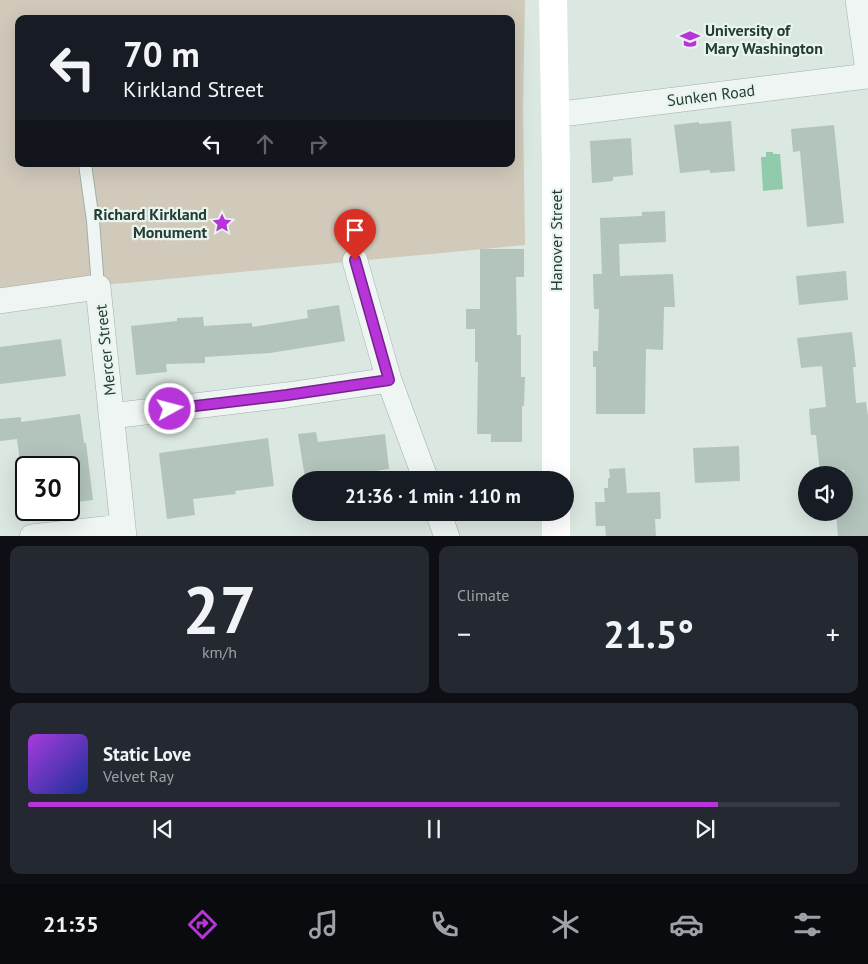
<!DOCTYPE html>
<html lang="en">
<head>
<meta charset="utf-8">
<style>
  body { margin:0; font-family:"PT Sans",sans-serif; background:#242831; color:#f1f3f6; height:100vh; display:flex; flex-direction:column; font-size:19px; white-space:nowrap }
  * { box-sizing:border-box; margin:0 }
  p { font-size:16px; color:#9ea1a6 }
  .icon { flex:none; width:28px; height:28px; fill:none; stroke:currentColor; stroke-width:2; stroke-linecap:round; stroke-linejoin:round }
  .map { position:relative; height:536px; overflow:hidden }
  .side { display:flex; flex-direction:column; gap:10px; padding:10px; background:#0d0f14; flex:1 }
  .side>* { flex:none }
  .guide { position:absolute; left:15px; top:15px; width:500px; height:152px; border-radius:10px; box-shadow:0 5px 20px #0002; background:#171b24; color:#f1f3f6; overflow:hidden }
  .tools { position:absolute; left:798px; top:466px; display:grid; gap:10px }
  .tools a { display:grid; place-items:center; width:55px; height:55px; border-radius:50%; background:#171b24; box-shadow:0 5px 20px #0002; font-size:25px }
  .speed { position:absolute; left:15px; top:456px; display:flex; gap:10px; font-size:25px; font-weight:700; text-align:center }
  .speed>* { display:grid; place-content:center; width:65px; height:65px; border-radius:50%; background:#171b24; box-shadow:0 5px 20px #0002; line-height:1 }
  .speed .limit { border:2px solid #111; border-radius:8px; background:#fff; color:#111 }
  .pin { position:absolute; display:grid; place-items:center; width:42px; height:42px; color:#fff; margin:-51px -21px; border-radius:50% 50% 50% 0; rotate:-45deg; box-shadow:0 0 5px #0007 }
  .pin .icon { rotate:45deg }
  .me { position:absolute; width:55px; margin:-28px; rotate:83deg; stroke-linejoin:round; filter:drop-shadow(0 0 4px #0008) }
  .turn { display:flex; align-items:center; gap:18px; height:105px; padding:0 25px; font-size:22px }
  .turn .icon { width:65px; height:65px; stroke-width:2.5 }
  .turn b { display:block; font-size:35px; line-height:42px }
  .lanes { display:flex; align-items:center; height:48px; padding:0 25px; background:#0003; justify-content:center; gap:25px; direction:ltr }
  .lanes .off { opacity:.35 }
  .big { font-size:38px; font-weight:600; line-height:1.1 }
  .side .tile { flex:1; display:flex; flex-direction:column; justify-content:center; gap:8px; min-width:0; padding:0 18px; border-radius:10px; background:#242831 }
  .side .dial { align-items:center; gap:0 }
  .dial b { font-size:65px; line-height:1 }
  .song { display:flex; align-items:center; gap:15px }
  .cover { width:60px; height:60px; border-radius:8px; background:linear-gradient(135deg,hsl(280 70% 55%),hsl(230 70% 35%)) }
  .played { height:5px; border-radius:2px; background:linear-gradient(90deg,#b634d8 85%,#363941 85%) }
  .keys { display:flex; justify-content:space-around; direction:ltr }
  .heat { display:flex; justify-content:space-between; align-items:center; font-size:28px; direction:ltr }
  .side .tiles { flex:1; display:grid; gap:10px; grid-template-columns:1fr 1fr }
  .tile:last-child { grid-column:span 2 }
  .trip { position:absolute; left:292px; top:471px; width:282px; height:50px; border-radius:25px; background:#171b24; box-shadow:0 5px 20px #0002; font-weight:600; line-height:50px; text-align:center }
  .tabs { display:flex; height:80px; justify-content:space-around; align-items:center; background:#090b0e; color:#9ea1a6 }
  .tabs .icon { width:35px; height:35px }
  .tabs .current { color:#b634d8 }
  .tabs b { font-size:22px; color:#f1f3f6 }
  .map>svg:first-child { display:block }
  .green { fill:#d1cabb; fill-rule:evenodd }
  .water { fill:#92caac }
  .building { fill:#b2c4bc }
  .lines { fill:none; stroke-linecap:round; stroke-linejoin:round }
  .lane-casing { stroke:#a0b1a9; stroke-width:14 }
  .street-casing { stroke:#a0b1a9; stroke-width:26 }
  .lane { stroke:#eef5f2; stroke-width:12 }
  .street { stroke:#eef5f2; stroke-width:25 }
  .secondary { stroke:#fff; stroke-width:28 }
  .route-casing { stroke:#76228c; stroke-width:12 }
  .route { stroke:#b634d8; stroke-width:9 }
  .labels { text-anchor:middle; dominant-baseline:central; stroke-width:4.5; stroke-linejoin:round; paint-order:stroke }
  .poi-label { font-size:16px; font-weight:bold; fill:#243d33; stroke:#eaf4ef; text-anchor:start }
  .street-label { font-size:16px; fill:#243d33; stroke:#eaf4ef }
</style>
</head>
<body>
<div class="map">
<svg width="868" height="537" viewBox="0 0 868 537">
  <rect width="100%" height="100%" fill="#dbe7e1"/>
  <path class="green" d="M 0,0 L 525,0 L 523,109 L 525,245 L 126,283 L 0,291 ZM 19,19 L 511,19 L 511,164 L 19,164 Z"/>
  <path class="water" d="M 766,152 L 773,152 L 773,154 L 780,154 L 783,189 L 763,191 L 761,157 L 766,157 Z"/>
  <path class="building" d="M 731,121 L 735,171 L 710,173 L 710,170 L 680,173 L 674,125 L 699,122 L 699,124 Z
    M 834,125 L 844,223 L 807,227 L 800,151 L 793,152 L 791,129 Z
    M 631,138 L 633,175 L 613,177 L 613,181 L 592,183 L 590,141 Z
    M 665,211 L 666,242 L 619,244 L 620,276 L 673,274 L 675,307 L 664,307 L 663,350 L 646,349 L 645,414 L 596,414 L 596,367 L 593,367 L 593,351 L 598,351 L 599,309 L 594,309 L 593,274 L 602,274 L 600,218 L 642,216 L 642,212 Z
    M 480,249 L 524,249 L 524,277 L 516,277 L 517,335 L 521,335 L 521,377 L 525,377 L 524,406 L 522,406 L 522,442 L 491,442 L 491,434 L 477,434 L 478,362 L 475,362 L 475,329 L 466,329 L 466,309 L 480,309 Z
    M 846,271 L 848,300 L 799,305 L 796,276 Z
    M 339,305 L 345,341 L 270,353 L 205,357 L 205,363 L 166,364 L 167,372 L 136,375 L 131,326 L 177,321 L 177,318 L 203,317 L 204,326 L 252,323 L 252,327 L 308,318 L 307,310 Z
    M 852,332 L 856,367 L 853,367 L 856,403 L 866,402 L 868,417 L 868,537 L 838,537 L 836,512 L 844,512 L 844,470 L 820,472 L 816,435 L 811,435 L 809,409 L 826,407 L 822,366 L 801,368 L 797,338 Z
    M 61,339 L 66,376 L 0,384 L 0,347 Z
    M 80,414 L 84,443 L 86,443 L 93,500 L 69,503 L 69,468 L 26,468 L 21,469 L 17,439 L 0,441 L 0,419 L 21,417 L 21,422 Z
    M 316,432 L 318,442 L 385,434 L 389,469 L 335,477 L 334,474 L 305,478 L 298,434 Z
    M 268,438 L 274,486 L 235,491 L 236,494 L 193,499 L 195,515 L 167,519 L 159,453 Z
    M 739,446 L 740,481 L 695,483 L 693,448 Z
    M 625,468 L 627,493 L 660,492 L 661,519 L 655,519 L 656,537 L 606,537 L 605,526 L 596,526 L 595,502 L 605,502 L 604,488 L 608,488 L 608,478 L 610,478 L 609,469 Z"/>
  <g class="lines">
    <defs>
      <path id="lane" d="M 85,164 L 93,221 L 98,287"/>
      <path id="street" d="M 858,0 L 868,71
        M 554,115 L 868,76
        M 355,261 L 389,380 L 426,480
        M 0,301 L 98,287 L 124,537
        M 111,416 L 287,395 L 389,380
        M 438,512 L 447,537
        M 32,537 L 122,527"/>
    </defs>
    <use href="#lane" class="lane-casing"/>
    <use href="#street" class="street-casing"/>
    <use href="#lane" class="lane"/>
    <use href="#street" class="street"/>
    <path class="secondary" d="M 553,0 L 556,164 L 556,480
      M 556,512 L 556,537"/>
  </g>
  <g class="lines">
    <defs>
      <path id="route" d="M 170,409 L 287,395 L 389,380 L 355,260"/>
    </defs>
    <use href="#route" class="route-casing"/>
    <use href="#route" class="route"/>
  </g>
  <defs>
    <symbol id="university-bare" viewBox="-9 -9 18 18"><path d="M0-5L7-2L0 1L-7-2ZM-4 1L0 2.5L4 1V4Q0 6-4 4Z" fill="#b634d8" stroke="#eaf4ef" stroke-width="2.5" paint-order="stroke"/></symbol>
    <symbol id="sight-bare" viewBox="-9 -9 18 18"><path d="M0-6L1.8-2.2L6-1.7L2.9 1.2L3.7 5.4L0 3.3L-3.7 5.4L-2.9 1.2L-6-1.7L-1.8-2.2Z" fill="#b634d8" stroke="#eaf4ef" stroke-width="2.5" paint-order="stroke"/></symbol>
  </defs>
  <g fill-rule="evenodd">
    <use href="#university-bare" x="676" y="25" width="28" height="28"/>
    <use href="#sight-bare" x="208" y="209" width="28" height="28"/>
  </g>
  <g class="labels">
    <g class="poi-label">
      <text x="705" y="30">University of<tspan x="705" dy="18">Mary Washington</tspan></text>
      <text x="207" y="214" text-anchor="end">Richard Kirkland<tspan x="207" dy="18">Monument</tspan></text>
    </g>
    <g class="street-label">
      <text transform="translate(711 95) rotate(-7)">Sunken Road</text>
      <text transform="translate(556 240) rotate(-90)">Hanover Street</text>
      <text transform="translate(105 350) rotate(-96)">Mercer Street</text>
    </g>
  </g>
</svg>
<div class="tools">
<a><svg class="icon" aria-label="sound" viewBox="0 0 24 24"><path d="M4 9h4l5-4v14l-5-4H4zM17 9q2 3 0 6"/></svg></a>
</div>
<div class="speed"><div class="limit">30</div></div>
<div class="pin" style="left:355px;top:260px;background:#d93025"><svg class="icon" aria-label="arrive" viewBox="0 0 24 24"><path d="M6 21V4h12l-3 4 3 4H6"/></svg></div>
<svg class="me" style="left:170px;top:409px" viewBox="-20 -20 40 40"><circle r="17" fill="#b634d8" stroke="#fff" stroke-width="3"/><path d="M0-11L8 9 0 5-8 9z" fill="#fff"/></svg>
<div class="trip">21:36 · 1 min · 110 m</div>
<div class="guide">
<div class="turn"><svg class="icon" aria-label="left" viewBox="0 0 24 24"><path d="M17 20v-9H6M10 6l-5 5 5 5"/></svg><div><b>70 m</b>Kirkland Street</div></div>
<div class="lanes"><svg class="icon" aria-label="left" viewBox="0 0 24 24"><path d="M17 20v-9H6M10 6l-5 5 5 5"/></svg><svg class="icon off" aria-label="ahead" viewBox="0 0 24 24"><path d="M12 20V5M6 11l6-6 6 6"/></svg><svg class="icon off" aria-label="right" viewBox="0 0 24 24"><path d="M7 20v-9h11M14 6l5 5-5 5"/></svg></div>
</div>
</div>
<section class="side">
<div class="tiles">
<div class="tile dial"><b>27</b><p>km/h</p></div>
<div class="tile"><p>Climate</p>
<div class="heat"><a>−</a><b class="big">21.5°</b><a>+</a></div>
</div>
<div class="tile">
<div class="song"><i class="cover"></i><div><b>Static Love</b><p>Velvet Ray</p></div></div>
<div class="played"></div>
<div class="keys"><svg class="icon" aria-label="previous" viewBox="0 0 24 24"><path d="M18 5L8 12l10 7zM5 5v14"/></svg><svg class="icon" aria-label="pause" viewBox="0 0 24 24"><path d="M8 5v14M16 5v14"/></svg><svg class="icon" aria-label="next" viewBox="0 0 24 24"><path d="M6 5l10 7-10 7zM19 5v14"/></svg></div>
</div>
</div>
</section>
<nav class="tabs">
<b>21:35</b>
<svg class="icon current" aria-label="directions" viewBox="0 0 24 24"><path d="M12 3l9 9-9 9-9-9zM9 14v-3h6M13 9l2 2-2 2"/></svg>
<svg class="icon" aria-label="music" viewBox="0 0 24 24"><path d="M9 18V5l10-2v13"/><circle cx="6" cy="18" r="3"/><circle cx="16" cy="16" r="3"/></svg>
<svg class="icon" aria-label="phone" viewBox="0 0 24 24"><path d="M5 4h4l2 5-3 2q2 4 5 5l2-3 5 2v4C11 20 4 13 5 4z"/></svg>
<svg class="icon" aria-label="climate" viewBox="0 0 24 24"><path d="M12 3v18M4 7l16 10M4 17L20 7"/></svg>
<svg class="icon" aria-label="car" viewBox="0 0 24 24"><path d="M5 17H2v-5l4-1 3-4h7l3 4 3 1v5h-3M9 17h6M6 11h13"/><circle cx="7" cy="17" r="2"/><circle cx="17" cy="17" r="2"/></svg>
<svg class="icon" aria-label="filters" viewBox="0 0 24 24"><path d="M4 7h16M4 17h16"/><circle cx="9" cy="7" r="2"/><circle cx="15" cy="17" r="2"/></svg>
</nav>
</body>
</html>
